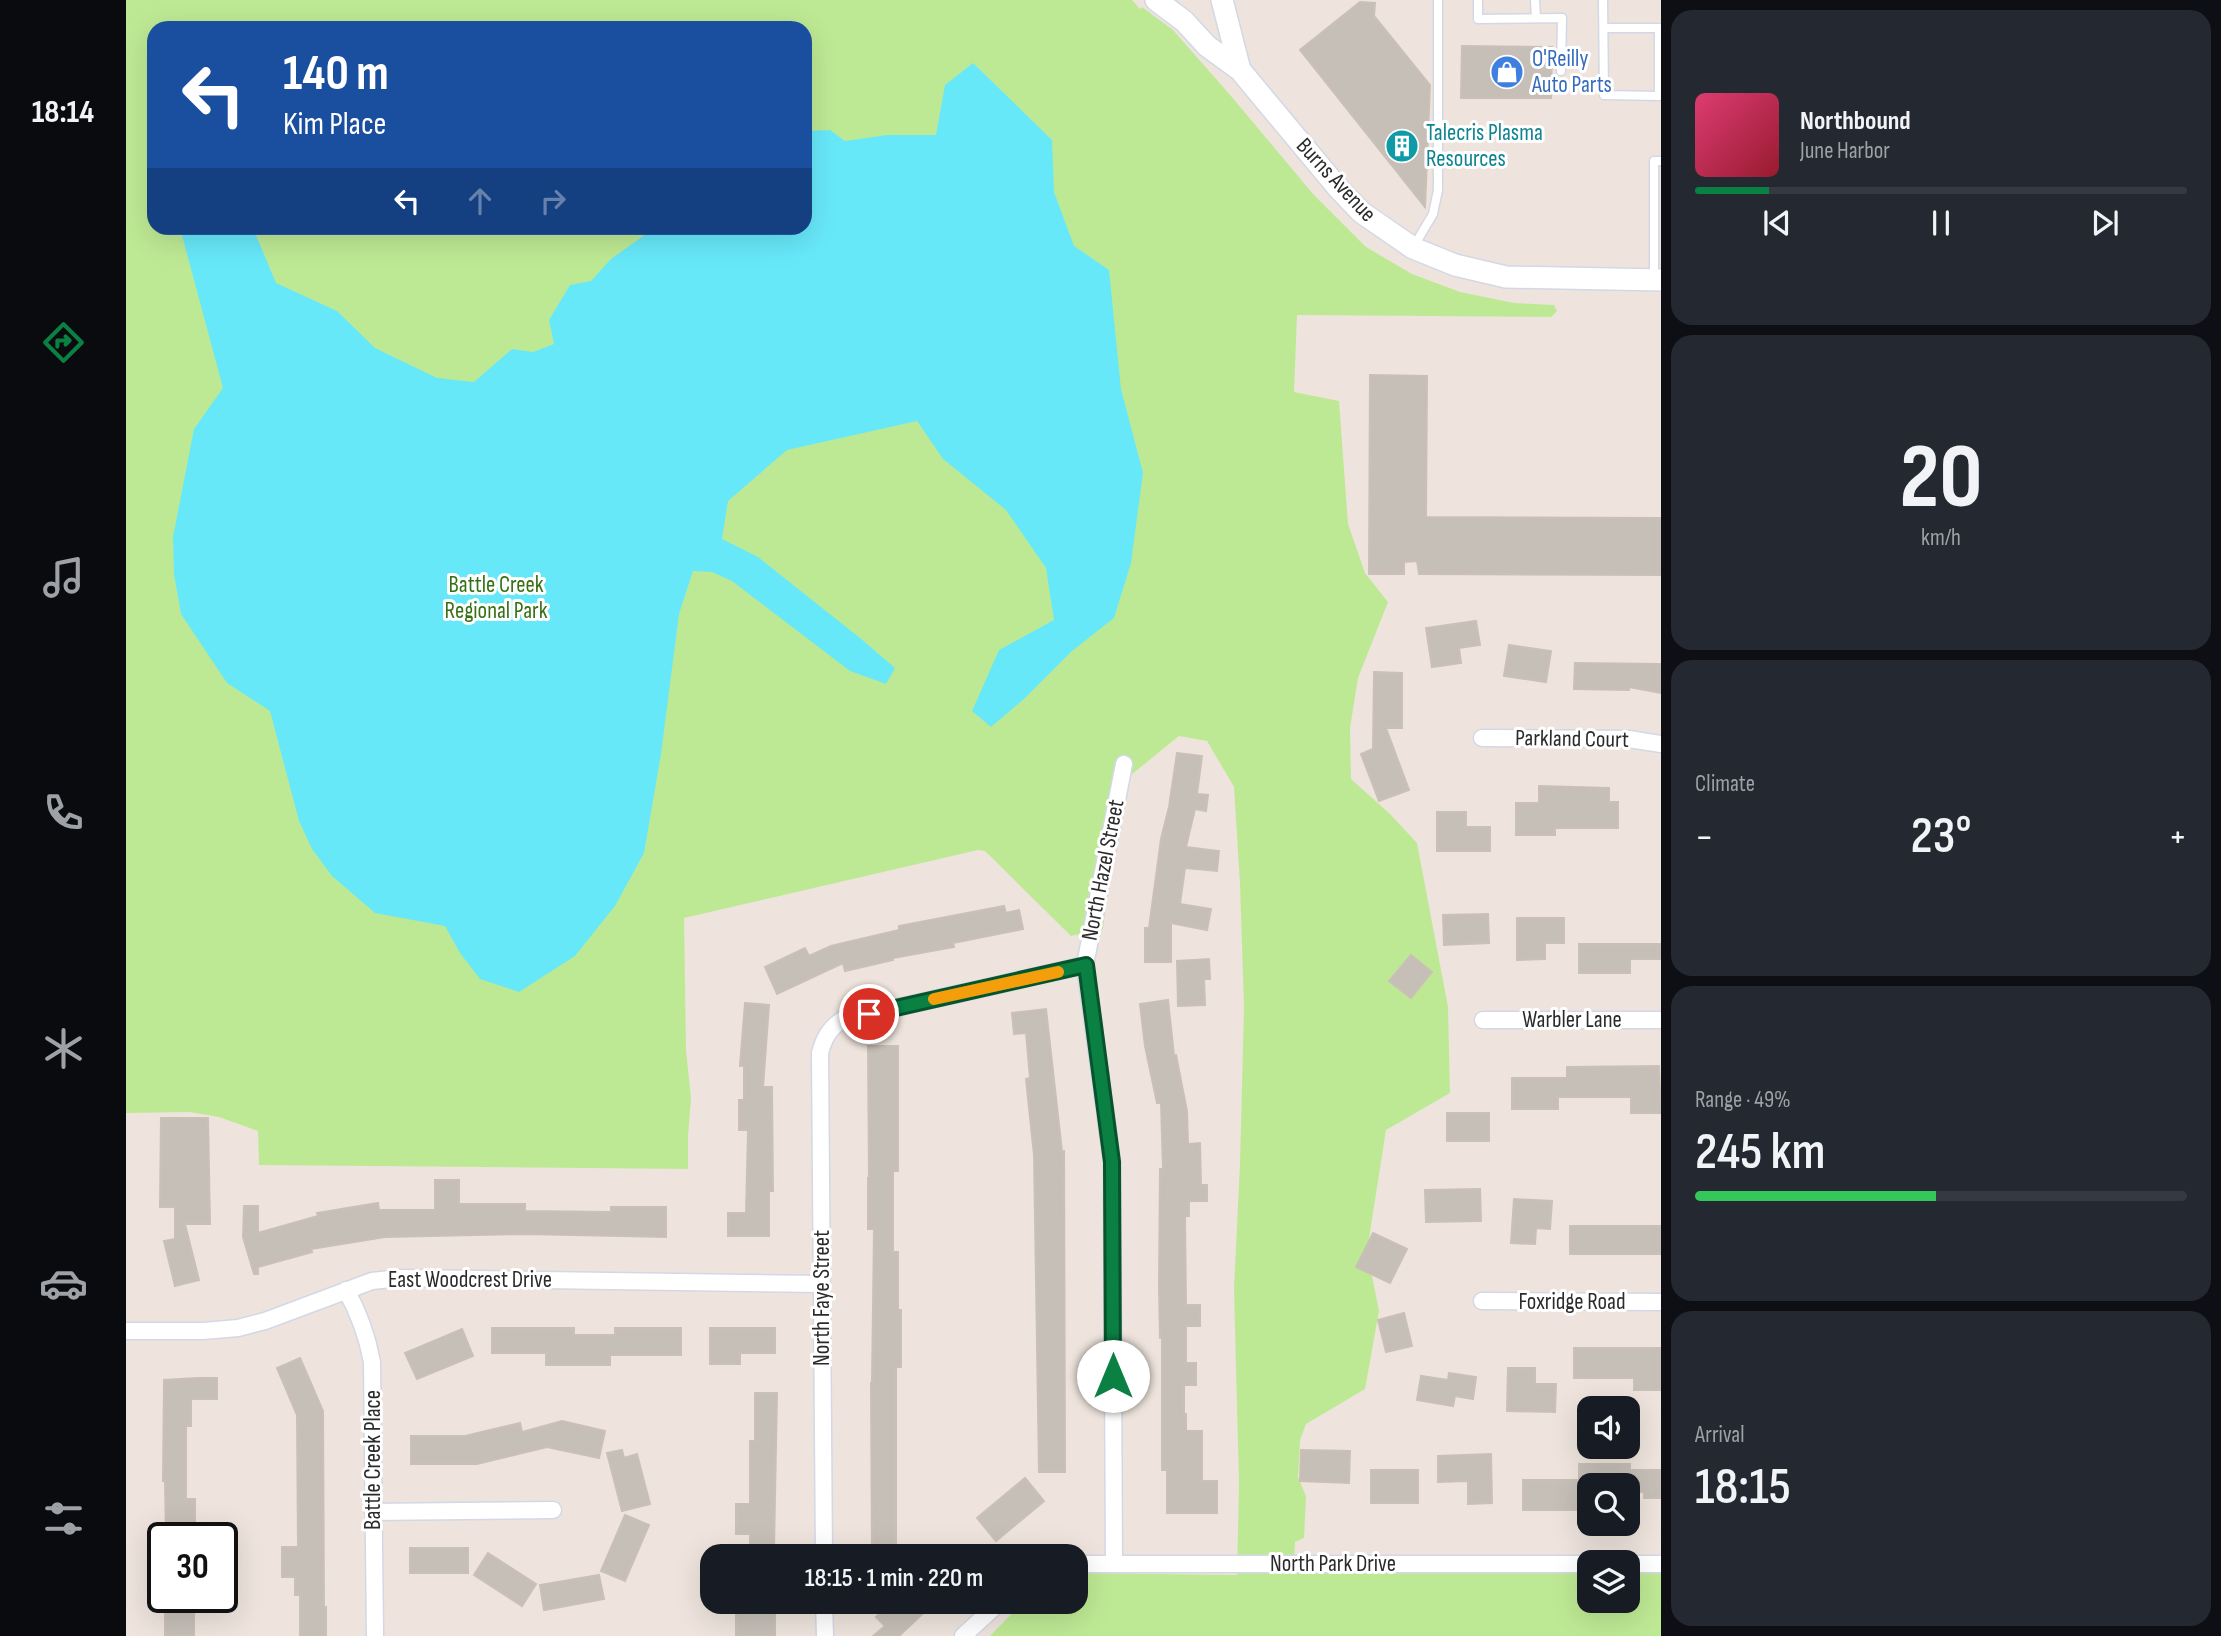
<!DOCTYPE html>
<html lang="en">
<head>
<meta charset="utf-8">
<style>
  body { margin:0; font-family:"Sofia Sans Condensed",sans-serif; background:#242831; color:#f1f3f6; height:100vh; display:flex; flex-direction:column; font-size:26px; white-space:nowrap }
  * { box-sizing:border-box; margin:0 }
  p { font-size:23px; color:#9ea1a6 }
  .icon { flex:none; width:38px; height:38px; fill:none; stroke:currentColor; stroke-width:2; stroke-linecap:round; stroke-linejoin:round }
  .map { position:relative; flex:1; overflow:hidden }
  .sheet { display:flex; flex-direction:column; gap:10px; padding:10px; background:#0d0f14; width:560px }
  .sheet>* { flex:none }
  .top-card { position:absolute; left:21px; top:21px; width:665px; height:214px; border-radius:21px; box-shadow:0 7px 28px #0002; background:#1a4fa0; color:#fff; overflow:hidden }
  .tools { position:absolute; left:1451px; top:1396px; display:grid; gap:14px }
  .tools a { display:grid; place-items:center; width:63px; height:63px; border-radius:14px; background:#171b24; box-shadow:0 7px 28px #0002; font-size:35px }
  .speed { position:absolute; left:21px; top:1522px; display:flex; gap:14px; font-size:35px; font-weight:700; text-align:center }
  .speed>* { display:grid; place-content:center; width:91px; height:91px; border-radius:50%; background:#171b24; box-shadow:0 7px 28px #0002; line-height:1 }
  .speed .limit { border:4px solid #111; border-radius:10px; background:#fff; color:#111 }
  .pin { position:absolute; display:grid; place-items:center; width:60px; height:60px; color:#fff; margin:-30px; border:4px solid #fff; border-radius:50%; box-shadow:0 2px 7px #0007 }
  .me { position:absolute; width:77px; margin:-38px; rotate:0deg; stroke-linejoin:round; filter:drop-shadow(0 0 5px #0008) }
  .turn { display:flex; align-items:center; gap:24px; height:147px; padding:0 21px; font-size:32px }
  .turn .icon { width:91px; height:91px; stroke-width:2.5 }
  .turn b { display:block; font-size:49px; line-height:60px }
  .lanes { display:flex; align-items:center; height:66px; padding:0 21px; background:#0003; justify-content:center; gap:35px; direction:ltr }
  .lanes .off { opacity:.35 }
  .big { font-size:52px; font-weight:600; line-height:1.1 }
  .sheet .card { flex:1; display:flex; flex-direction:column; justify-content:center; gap:10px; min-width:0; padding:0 24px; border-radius:21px; background:#242831 }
  .sheet .dial { align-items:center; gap:0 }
  .dial b { font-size:91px; line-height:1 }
  .song { display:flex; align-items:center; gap:21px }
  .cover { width:84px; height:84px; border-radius:10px; background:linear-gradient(135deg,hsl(340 70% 55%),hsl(350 70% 35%)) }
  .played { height:7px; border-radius:4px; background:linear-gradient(90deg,#0b8043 15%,#363941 15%) }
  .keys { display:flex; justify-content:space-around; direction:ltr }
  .heat { display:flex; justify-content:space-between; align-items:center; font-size:38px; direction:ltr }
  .charge { height:10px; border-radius:5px; background:linear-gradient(90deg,#34c759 49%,#363941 0) }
  .trip { position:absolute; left:574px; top:1544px; width:388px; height:70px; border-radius:21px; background:#171b24; box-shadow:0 7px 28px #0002; font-weight:600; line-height:70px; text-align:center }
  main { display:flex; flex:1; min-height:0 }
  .tab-bar { display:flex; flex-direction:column; width:126px; justify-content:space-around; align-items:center; background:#090b0e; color:#9ea1a6 }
  .tab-bar .icon { width:49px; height:49px }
  .tab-bar .selected { color:#0b8043 }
  .tab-bar b { font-size:32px; color:#f1f3f6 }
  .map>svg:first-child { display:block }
  .green { fill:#bee994; fill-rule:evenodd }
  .water { fill:#67e8f9 }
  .building { fill:#c6bfb8; stroke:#cac0b6; stroke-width:2 }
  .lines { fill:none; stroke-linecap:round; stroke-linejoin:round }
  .service-casing { stroke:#d2d8e5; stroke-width:11 }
  .minor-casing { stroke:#d2d8e5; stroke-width:19 }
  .tertiary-casing { stroke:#d2d8e5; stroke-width:24 }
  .service { stroke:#fff; stroke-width:8 }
  .minor { stroke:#fff; stroke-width:16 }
  .tertiary { stroke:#fff; stroke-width:21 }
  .route-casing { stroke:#07532c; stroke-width:18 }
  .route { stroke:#0b8043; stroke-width:12 }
  .slow { stroke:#f59e0b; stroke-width:12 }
  .labels { text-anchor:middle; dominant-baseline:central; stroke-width:6; stroke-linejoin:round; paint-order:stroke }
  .shop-label { font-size:23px; fill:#366cbe; stroke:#fff; text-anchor:start }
  .culture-label { font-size:23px; fill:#0d838f; stroke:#fff; text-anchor:start }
  .street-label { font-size:23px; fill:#2b2b2b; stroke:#fff }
  .park-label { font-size:23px; fill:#357014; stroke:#fff }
</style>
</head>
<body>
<main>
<nav class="tab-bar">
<b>18:14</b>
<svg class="icon selected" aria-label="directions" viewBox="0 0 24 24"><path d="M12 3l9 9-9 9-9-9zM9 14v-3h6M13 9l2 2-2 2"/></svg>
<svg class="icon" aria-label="music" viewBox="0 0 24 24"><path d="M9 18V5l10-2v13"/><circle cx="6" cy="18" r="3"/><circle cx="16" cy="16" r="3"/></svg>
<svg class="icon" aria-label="phone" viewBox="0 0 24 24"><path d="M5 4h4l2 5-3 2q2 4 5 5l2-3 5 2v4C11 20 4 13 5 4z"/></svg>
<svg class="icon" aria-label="climate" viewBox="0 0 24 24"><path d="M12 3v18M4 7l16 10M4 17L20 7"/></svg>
<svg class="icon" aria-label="car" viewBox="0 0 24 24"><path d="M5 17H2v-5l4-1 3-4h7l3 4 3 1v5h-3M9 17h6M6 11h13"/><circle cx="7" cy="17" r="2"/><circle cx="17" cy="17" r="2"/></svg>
<svg class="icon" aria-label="filters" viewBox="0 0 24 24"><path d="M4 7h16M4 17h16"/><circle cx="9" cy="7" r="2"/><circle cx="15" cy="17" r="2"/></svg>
</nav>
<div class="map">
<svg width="1535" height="1636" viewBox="0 0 1535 1636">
  <rect width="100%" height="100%" fill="#eee4dd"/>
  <path class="green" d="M 0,0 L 1006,0 L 1014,9 L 1016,7 L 1047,30 L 1105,96 L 1187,194 L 1240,247 L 1286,274 L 1334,292 L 1388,303 L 1428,305 L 1431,311 L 1425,317 L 1171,315 L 1168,392 L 1213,401 L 1222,524 L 1239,573 L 1262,602 L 1232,678 L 1224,728 L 1225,779 L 1264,814 L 1291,843 L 1322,1007 L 1324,1093 L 1260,1130 L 1241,1251 L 1253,1311 L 1239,1389 L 1180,1424 L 1174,1440 L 1172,1477 L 1180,1496 L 1178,1538 L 1169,1542 L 1168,1563 L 1463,1564 L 1463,1601 L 1502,1601 L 1502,1564 L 1535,1565 L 1535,1636 L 864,1636 L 898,1601 L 950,1601 L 951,1573 L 1111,1575 L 1113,1484 L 1108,1289 L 1114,1164 L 1118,1007 L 1114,884 L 1108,787 L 1081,741 L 1053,736 L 995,783 L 977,929 L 945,936 L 859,851 L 852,850 L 558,918 L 560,1050 L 565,1098 L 562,1137 L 562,1169 L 133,1165 L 132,1131 L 93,1117 L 63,1112 L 0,1113 ZM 28,28 L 679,28 L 679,228 L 28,228 Z"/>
  <path class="water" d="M 847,63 L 926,140 L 928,192 L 948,246 L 983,270 L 995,389 L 1017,473 L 1005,563 L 988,618 L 946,651 L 898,699 L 865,727 L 846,711 L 873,650 L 928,620 L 920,568 L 880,510 L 817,459 L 791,421 L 661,450 L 602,501 L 596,539 L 632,557 L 734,638 L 769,668 L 760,684 L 724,671 L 606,581 L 586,572 L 567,571 L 553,614 L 535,754 L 518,853 L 489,906 L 449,956 L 393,992 L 354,979 L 334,953 L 319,926 L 249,913 L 206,876 L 186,849 L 173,821 L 144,711 L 101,683 L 55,614 L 48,574 L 47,537 L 68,429 L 97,388 L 54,228 L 127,228 L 150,283 L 211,311 L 249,348 L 311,378 L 348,382 L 386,349 L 407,352 L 428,344 L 423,320 L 444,285 L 465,281 L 485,259 L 520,234 L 525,228 L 679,228 L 679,131 L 704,130 L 719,141 L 761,135 L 810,135 L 819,85 Z"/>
  <path class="building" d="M 1234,2 L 1249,3 L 1248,16 L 1304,85 L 1299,207 L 1174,50 Z
    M 1336,46 L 1426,47 L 1425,98 L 1335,98 Z
    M 1244,375 L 1301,376 L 1300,517 L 1535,518 L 1535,575 L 1293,574 L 1291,561 L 1278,562 L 1278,574 L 1243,574 Z
    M 1350,621 L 1354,645 L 1333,648 L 1335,663 L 1306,667 L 1300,628 Z
    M 1383,645 L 1425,651 L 1420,682 L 1378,676 Z
    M 1449,663 L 1535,664 L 1535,693 L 1503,687 L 1503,690 L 1448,689 Z
    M 1248,672 L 1276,673 L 1276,728 L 1260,728 L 1283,790 L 1253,801 L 1235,754 L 1247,749 Z
    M 1051,753 L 1076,756 L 1071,794 L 1082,795 L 1080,811 L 1069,809 L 1060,847 L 1093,851 L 1091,871 L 1059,868 L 1054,904 L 1085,909 L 1081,930 L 1045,923 L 1045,962 L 1019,962 L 1019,928 L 1023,928 L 1035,839 L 1043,807 Z
    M 1413,786 L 1483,788 L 1483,802 L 1492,802 L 1492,828 L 1429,828 L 1429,835 L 1390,835 L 1390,803 L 1413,803 Z
    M 1311,812 L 1340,812 L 1340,827 L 1364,827 L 1364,851 L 1311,851 Z
    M 878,906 L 880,913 L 893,910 L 897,929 L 827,943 L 828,947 L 767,958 L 767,960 L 719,971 L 717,963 L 651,994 L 639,967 L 679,948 L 683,956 L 705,946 L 773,930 L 773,926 Z
    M 1362,914 L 1363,943 L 1318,945 L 1317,915 Z
    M 1391,918 L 1438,918 L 1438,943 L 1419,943 L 1419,959 L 1391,960 Z
    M 1453,944 L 1535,944 L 1535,959 L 1504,959 L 1504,973 L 1453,973 Z
    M 1285,955 L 1306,972 L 1285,998 L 1263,981 Z
    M 1083,959 L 1084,979 L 1078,979 L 1079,1005 L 1052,1006 L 1051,961 Z
    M 1042,1000 L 1048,1055 L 1050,1055 L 1061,1111 L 1062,1144 L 1074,1143 L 1075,1185 L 1081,1185 L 1081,1201 L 1063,1201 L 1063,1216 L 1059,1216 L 1060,1305 L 1074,1305 L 1074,1326 L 1060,1326 L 1060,1363 L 1070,1363 L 1070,1385 L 1058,1385 L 1058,1414 L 1060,1414 L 1060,1431 L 1076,1431 L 1076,1481 L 1091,1481 L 1091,1513 L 1041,1513 L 1041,1470 L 1036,1470 L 1036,1338 L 1034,1338 L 1033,1286 L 1034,1169 L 1037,1169 L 1035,1103 L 1031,1103 L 1019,1046 L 1014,1004 Z
    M 619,1003 L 643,1005 L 637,1087 L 646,1087 L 647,1191 L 643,1191 L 643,1236 L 602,1236 L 602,1213 L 620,1213 L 622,1130 L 613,1130 L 613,1100 L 618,1100 L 618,1066 L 614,1066 Z
    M 920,1009 L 936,1151 L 938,1151 L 939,1472 L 913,1472 L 908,1155 L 900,1079 L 904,1078 L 900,1033 L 888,1034 L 886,1013 Z
    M 742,1046 L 772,1046 L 772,1171 L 767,1171 L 767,1252 L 772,1252 L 772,1310 L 775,1310 L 775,1367 L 770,1367 L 770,1556 L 746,1556 L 745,1383 L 746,1383 L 748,1229 L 742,1229 L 742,1178 L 743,1178 Z
    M 1533,1066 L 1535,1113 L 1505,1113 L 1505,1097 L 1432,1097 L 1432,1109 L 1386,1109 L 1386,1078 L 1441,1078 L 1441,1067 Z
    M 1321,1113 L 1363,1113 L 1363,1141 L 1321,1141 Z
    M 35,1118 L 82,1118 L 84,1224 L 59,1224 L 73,1280 L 49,1286 L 38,1241 L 49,1239 L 49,1207 L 34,1207 Z
    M 309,1180 L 333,1180 L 333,1204 L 399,1204 L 399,1211 L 485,1212 L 485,1207 L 540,1207 L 540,1237 L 399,1234 L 259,1237 L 185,1249 L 186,1252 L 132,1267 L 132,1274 L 128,1274 L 117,1237 L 118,1206 L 132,1206 L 132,1233 L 192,1216 L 191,1213 L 252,1203 L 253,1210 L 309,1210 Z
    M 1354,1189 L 1355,1221 L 1300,1222 L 1299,1190 Z
    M 1388,1199 L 1426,1201 L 1424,1229 L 1410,1228 L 1409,1244 L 1385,1243 Z
    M 1444,1226 L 1535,1226 L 1535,1254 L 1444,1254 Z
    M 1247,1233 L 1281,1249 L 1264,1283 L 1230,1267 Z
    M 1278,1313 L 1286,1346 L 1260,1352 L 1252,1320 Z
    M 366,1328 L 448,1328 L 448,1335 L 489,1335 L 489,1328 L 555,1328 L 555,1355 L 484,1355 L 484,1365 L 420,1365 L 420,1353 L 366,1353 Z
    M 584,1328 L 649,1328 L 649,1353 L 614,1353 L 614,1364 L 584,1364 Z
    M 336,1329 L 347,1356 L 291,1379 L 279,1353 Z
    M 1448,1348 L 1535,1348 L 1535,1390 L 1508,1390 L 1508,1378 L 1448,1378 Z
    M 174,1358 L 197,1411 L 198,1607 L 200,1607 L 200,1636 L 174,1636 L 174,1595 L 169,1595 L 169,1577 L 156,1577 L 156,1547 L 172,1547 L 171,1415 L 151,1368 Z
    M 1382,1368 L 1409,1368 L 1409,1384 L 1430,1384 L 1429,1412 L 1381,1411 Z
    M 1323,1373 L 1350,1377 L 1347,1399 L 1329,1396 L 1327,1406 L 1291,1400 L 1295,1376 L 1322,1380 Z
    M 71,1378 L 91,1378 L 91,1399 L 65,1399 L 65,1426 L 60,1426 L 60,1499 L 69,1499 L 69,1538 L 40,1538 L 39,1481 L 37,1481 L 38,1380 Z
    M 629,1393 L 651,1393 L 648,1549 L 624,1549 L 624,1534 L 610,1534 L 610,1504 L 624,1504 L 624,1441 L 629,1441 Z
    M 436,1421 L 479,1431 L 473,1458 L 421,1447 L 351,1464 L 285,1464 L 285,1436 L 339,1436 L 394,1423 L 396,1432 Z
    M 496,1450 L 498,1458 L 511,1454 L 524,1504 L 496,1511 L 481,1453 Z
    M 1175,1450 L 1224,1451 L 1223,1483 L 1174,1481 Z
    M 1365,1454 L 1366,1503 L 1342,1504 L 1342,1481 L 1312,1482 L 1312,1456 Z
    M 1453,1464 L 1504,1464 L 1504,1470 L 1535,1470 L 1535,1498 L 1518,1498 L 1518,1492 L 1502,1492 L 1502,1486 L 1463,1486 L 1463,1510 L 1397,1510 L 1397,1480 L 1453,1480 Z
    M 1245,1470 L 1292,1470 L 1292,1503 L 1245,1503 Z
    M 899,1478 L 918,1501 L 870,1541 L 851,1518 Z
    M 499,1515 L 523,1525 L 499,1581 L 475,1571 Z
    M 284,1548 L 342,1548 L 342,1573 L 284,1573 Z
    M 362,1553 L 410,1584 L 396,1606 L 348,1575 Z
    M 473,1575 L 478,1599 L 418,1610 L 414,1585 Z
    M 39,1598 L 68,1598 L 68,1636 L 39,1636 Z
    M 610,1601 L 649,1601 L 649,1636 L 610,1636 Z
    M 767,1601 L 810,1601 L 773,1636 L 747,1636 L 759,1626 L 750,1617 Z"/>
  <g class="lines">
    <defs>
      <path id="service" d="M 1352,0 L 1352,19 L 1436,18 L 1435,71
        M 1409,0 L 1410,18
        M 1477,0 L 1478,95 L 1533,96 L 1533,28 L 1478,28
        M 1288,246 L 1307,214 L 1312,190 L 1312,0
        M 1528,277 L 1528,161 L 1535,161"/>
      <path id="minor" d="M 1356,738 L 1503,739 L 1535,744
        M 1357,1020 L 1535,1020
        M 220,1290 C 233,1313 241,1335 246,1362 L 249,1636
        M 1356,1301 L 1535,1302
        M 0,1331 L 77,1331 L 112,1328 L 139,1321 L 246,1281 L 274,1278 L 696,1284
        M 247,1512 L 427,1510
        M 698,1556 L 694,1053 C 698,1038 703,1029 716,1020 L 959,965
        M 988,1563 L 986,1162 L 959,965 L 998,764
        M 950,1564 L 1463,1564
        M 1502,1564 L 1535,1564
        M 698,1601 L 699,1636
        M 837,1636 L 875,1601"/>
      <path id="tertiary" d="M 1030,0 L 1058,21 L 1081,46 L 1114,70 L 1213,189 L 1235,212 L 1287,248 L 1329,265 L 1380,277 L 1535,280
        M 1096,0 L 1114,70"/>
    </defs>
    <use href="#service" class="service-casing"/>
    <use href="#minor" class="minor-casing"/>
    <use href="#tertiary" class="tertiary-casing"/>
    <use href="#service" class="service"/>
    <use href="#minor" class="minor"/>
    <use href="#tertiary" class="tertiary"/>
  </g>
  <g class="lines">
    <defs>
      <path id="route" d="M 743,1014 L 960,965 L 986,1162 L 987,1376"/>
    </defs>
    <use href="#route" class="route-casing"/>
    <use href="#route" class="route"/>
    <path class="slow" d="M 808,999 L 932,972"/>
  </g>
  <defs>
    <symbol id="shop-disc" viewBox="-11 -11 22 22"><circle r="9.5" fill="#3f7fe0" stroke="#fff"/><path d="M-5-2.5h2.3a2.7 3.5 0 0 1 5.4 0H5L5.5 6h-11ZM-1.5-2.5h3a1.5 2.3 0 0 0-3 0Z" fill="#fff"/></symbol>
    <symbol id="building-disc" viewBox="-11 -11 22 22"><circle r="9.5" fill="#0f9aa8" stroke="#fff"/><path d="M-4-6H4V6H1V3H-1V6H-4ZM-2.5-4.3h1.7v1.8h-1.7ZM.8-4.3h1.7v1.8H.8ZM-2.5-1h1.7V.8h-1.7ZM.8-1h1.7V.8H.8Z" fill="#fff"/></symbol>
  </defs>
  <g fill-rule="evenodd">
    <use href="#shop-disc" x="1362" y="53" width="38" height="38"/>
    <use href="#building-disc" x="1257" y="127" width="38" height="38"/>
  </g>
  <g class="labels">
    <g class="shop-label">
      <text x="1406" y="59">O'Reilly<tspan x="1406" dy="26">Auto Parts</tspan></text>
    </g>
    <g class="culture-label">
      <text x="1300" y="133">Talecris Plasma<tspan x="1300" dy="26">Resources</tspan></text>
    </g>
    <g class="street-label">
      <text transform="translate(1210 180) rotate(47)">Burns Avenue</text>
      <text transform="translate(1446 739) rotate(1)">Parkland Court</text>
      <text transform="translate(977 870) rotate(-79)">North Hazel Street</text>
      <text x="1446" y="1020">Warbler Lane</text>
      <text x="344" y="1280">East Woodcrest Drive</text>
      <text transform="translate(696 1298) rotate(-90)">North Faye Street</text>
      <text x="1446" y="1302">Foxridge Road</text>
      <text transform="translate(247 1460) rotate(-90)">Battle Creek Place</text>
      <text x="1207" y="1564">North Park Drive</text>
    </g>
    <g class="park-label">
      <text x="370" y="585">Battle Creek<tspan x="370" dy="26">Regional Park</tspan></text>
    </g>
  </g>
</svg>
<div class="tools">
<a><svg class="icon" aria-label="sound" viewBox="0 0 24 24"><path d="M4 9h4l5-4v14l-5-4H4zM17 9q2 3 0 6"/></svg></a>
<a><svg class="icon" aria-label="search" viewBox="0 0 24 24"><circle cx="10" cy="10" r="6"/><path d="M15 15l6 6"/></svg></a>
<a><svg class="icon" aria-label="layers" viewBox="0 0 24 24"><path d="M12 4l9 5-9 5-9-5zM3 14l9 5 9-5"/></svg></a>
</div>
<div class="speed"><div class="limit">30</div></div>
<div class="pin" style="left:743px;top:1014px;background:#d93025"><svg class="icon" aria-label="arrive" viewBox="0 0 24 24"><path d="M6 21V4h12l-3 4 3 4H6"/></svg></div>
<svg class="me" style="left:987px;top:1376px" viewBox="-20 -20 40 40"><circle r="19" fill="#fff"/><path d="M0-13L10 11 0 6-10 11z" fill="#0b8043"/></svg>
<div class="trip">18:15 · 1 min · 220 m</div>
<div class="top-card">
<div class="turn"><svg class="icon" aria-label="left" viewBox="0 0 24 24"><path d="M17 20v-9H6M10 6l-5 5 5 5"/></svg><div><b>140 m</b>Kim Place</div></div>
<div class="lanes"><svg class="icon" aria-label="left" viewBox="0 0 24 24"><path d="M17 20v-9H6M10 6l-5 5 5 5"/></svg><svg class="icon off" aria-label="ahead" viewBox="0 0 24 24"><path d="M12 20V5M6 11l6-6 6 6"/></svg><svg class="icon off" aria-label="right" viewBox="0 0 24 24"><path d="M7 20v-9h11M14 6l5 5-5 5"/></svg></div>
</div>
</div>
<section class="sheet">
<div class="card">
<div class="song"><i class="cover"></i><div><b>Northbound</b><p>June Harbor</p></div></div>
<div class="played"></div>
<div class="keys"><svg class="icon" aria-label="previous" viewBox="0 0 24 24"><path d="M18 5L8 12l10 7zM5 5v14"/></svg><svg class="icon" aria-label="pause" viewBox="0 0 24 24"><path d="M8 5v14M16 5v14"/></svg><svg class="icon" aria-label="next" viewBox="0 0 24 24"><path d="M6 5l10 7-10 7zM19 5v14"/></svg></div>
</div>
<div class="card dial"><b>20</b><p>km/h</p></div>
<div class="card"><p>Climate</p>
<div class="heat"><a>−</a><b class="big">23°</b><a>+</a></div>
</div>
<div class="card"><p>Range · 49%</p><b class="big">245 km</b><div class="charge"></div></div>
<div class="card"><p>Arrival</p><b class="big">18:15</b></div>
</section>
</main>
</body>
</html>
